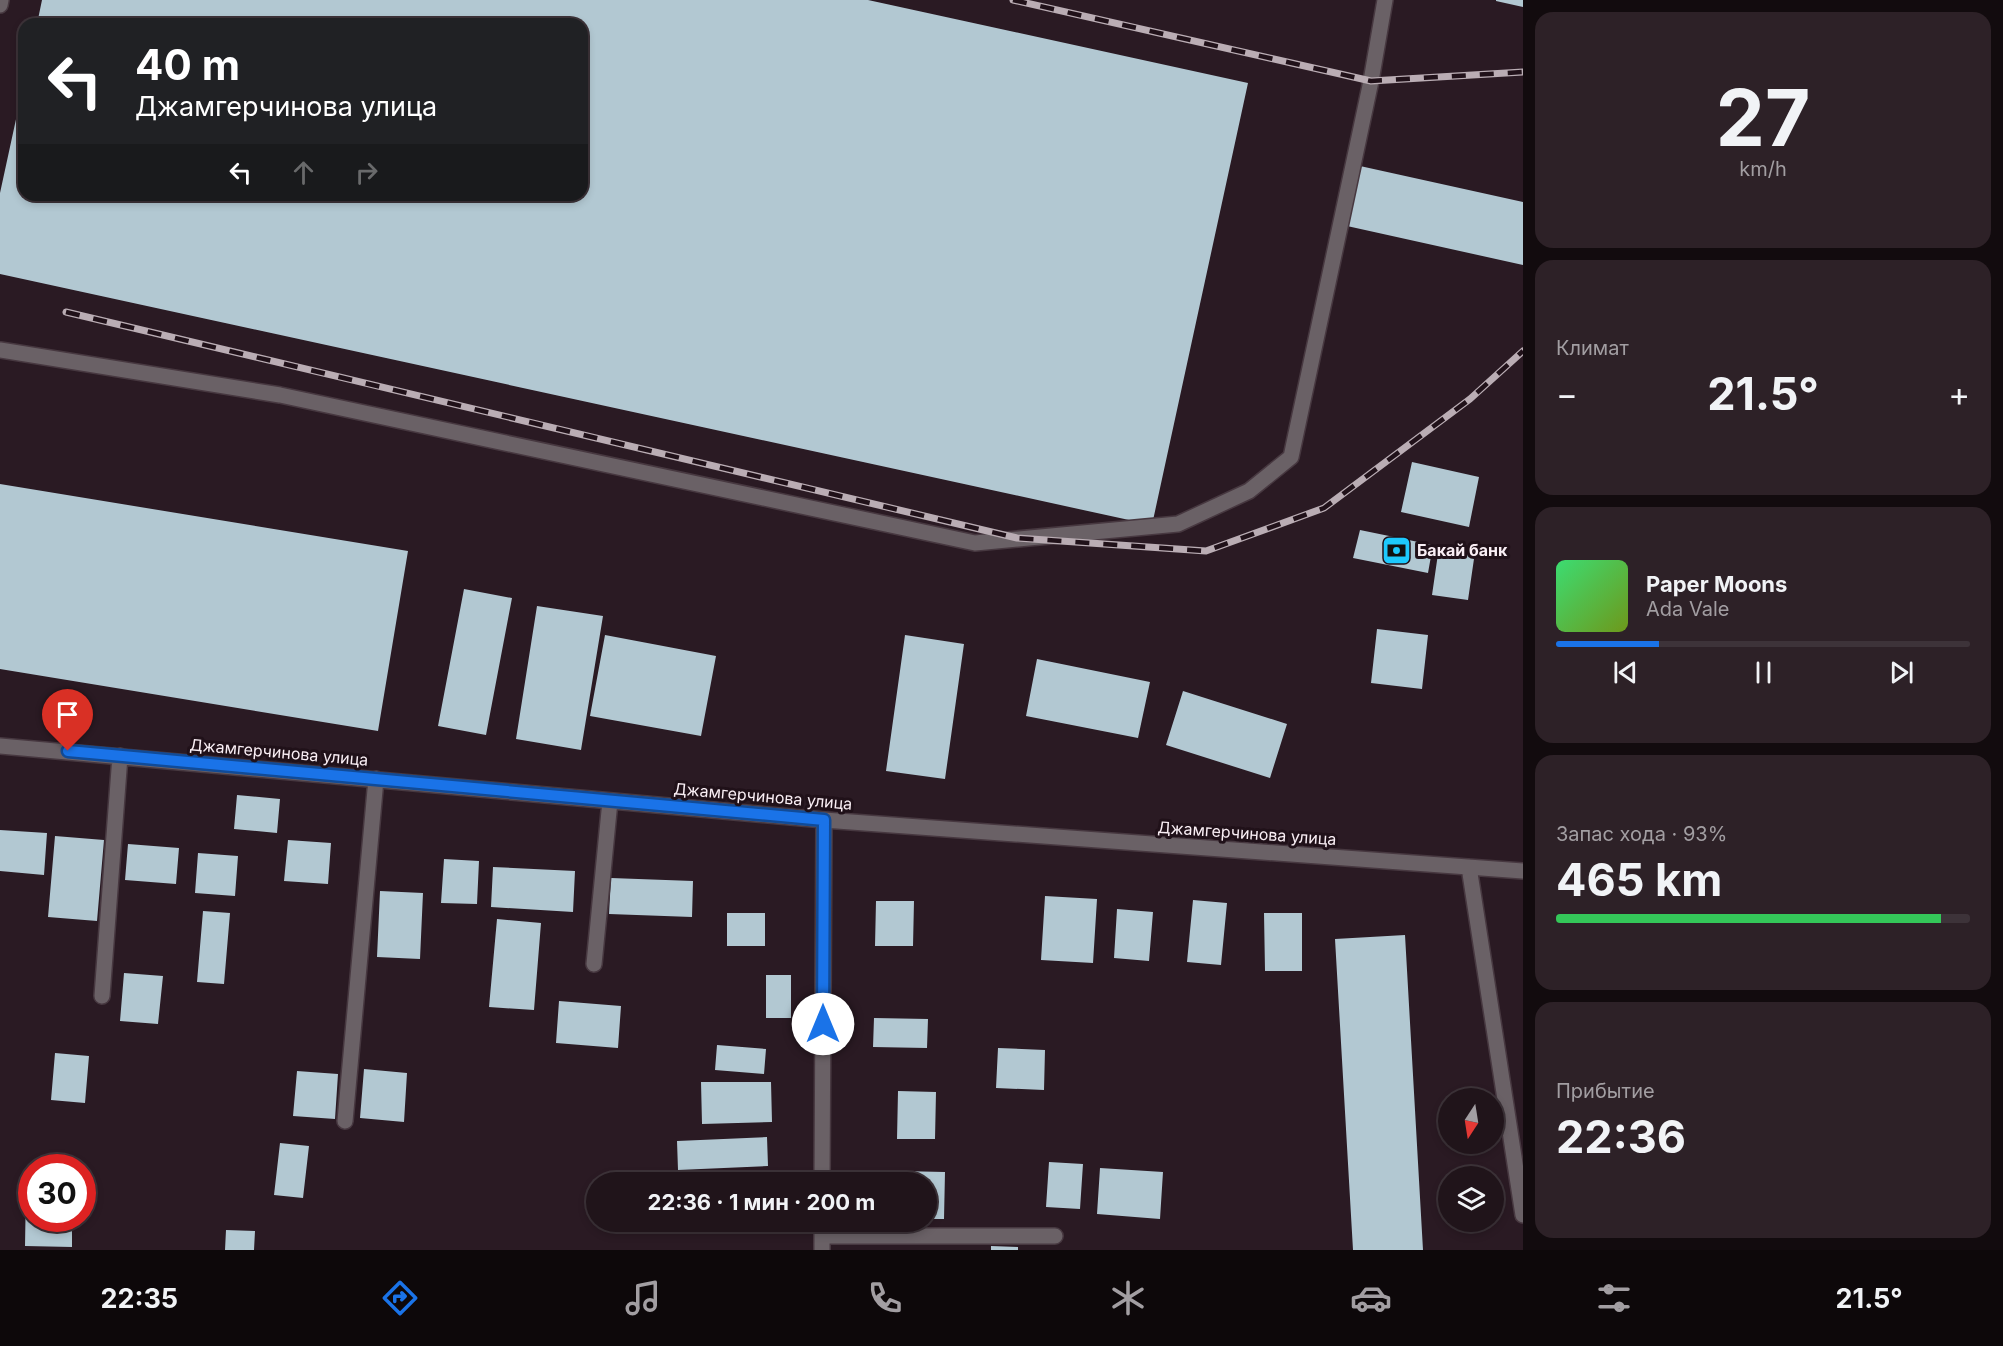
<!DOCTYPE html>
<html lang="ru">
<head>
<meta charset="utf-8">
<style>
  body { margin:0; font-family:Inter,sans-serif; background:#2d2127; color:#f1f3f6; height:100vh; display:flex; flex-direction:column; font-size:22px; white-space:nowrap }
  * { box-sizing:border-box; margin:0 }
  p { font-size:20px; color:#a29ea2 }
  .icon { flex:none; width:33px; height:33px; fill:none; stroke:currentColor; stroke-width:2; stroke-linecap:round; stroke-linejoin:round }
  .map { position:relative; flex:1; overflow:hidden }
  .drawer { display:flex; flex-direction:column; gap:12px; padding:12px; background:#120b0e; width:480px }
  .drawer>* { flex:none }
  .banner { position:absolute; left:18px; top:18px; width:570px; height:183px; border-radius:18px; box-shadow:0 3px 9px #0003,0 0 0 2px #3d3339; background:#202124; color:#fff; overflow:hidden }
  .needle { width:39px; rotate:192deg }
  .buttons { position:absolute; left:1438px; top:1088px; display:grid; gap:12px }
  .buttons a { display:grid; place-items:center; width:66px; height:66px; border-radius:50%; background:#20141a; box-shadow:0 3px 9px #0003,0 0 0 2px #3d3339; font-size:30px }
  .speed { position:absolute; left:18px; top:1154px; display:flex; gap:12px; font-size:30px; font-weight:700; text-align:center }
  .speed>* { display:grid; place-content:center; width:78px; height:78px; border-radius:50%; background:#20141a; box-shadow:0 3px 9px #0003,0 0 0 2px #3d3339; line-height:1 }
  .speed .limit { border:9px solid #d22; background:#fff; color:#111 }
  .pin { position:absolute; display:grid; place-items:center; width:51px; height:51px; color:#fff; margin:-62px -26px; border-radius:50% 50% 50% 0; rotate:-45deg; box-shadow:0 0 6px #0007 }
  .pin .icon { rotate:45deg }
  .me { position:absolute; width:66px; margin:-33px; rotate:0deg; stroke-linejoin:round; filter:drop-shadow(0 0 4px #0008) }
  .turn { display:flex; align-items:center; gap:21px; height:126px; padding:0 18px; font-size:27px }
  .turn .icon { width:78px; height:78px; stroke-width:2.5 }
  .turn b { display:block; font-size:42px; line-height:51px }
  .lanes { display:flex; align-items:center; height:57px; padding:0 18px; background:#0003; justify-content:center; gap:30px; direction:ltr }
  .lanes .off { opacity:.35 }
  .big { font-size:45px; font-weight:700; line-height:1.1 }
  .drawer .widget { flex:1; display:flex; flex-direction:column; justify-content:center; gap:9px; min-width:0; padding:0 21px; border-radius:18px; background:#2d2127 }
  .drawer .dial { align-items:center; gap:0 }
  .dial b { font-size:78px; line-height:1 }
  .song { display:flex; align-items:center; gap:18px }
  .cover { width:72px; height:72px; border-radius:9px; background:linear-gradient(135deg,hsl(140 70% 55%),hsl(80 70% 35%)) }
  .played { height:6px; border-radius:3px; background:linear-gradient(90deg,#1a73e8 25%,#3d3339 25%) }
  .keys { display:flex; justify-content:space-around; direction:ltr }
  .heat { display:flex; justify-content:space-between; align-items:center; font-size:33px; direction:ltr }
  .charge { height:9px; border-radius:4px; background:linear-gradient(90deg,#34c759 93%,#3d3339 0) }
  .trip { position:absolute; left:586px; top:1172px; width:351px; height:60px; border-radius:30px; background:#20141a; box-shadow:0 3px 9px #0003,0 0 0 2px #3d3339; font-weight:700; line-height:60px; text-align:center }
  .tab-bar { display:flex; height:96px; justify-content:space-around; align-items:center; background:#0d080a; color:#a29ea2 }
  .tab-bar .icon { width:42px; height:42px }
  .tab-bar .on { color:#1a73e8 }
  .tab-bar b { font-size:27px; color:#f1f3f6 }
  main { display:flex; flex:1; min-height:0 }
  .map>svg:first-child { display:block }
  .building { fill:#b2c8d2 }
  .lines { fill:none; stroke-linecap:round; stroke-linejoin:round }
  .minor-casing { stroke:#473840; stroke-width:18 }
  .minor { stroke:#6a6166; stroke-width:15 }
  .rail-casing { stroke:#baadb4; stroke-width:7 }
  .rail { stroke:#201119; stroke-width:4.5; stroke-dasharray:14; stroke-linecap:butt }
  .route-casing { stroke:#114b97; stroke-width:15 }
  .route { stroke:#1a73e8; stroke-width:10 }
  .labels { text-anchor:middle; dominant-baseline:central; stroke-width:6; stroke-linejoin:round; paint-order:stroke }
  .poi-label { font-size:16px; font-weight:bold; fill:#f9eef4; stroke:#201119; text-anchor:start }
  .street-label { font-size:16px; fill:#f9eef4; stroke:#201119 }
</style>
</head>
<body>
<main>
<div class="map">
<svg width="1523" height="1250" viewBox="0 0 1523 1250">
  <rect width="100%" height="100%" fill="#2a1a23"/>
  <path class="building" d="M 42,0 L 868,0 L 1248,83 L 1152,525 L 0,274 L 0,193 L 23,87 L 24,195 L 582,195 L 582,24 L 37,24 Z
    M 1496,0 L 1523,0 L 1523,7 L 1496,1 Z
    M 1360,166 L 1523,202 L 1523,265 L 1347,226 Z
    M 1412,462 L 1479,477 L 1469,527 L 1401,512 Z
    M 0,484 L 408,551 L 378,731 L 0,669 Z
    M 1360,530 L 1433,545 L 1428,573 L 1353,558 Z
    M 1439,547 L 1475,552 L 1468,600 L 1432,595 Z
    M 464,589 L 512,598 L 486,735 L 438,726 Z
    M 537,606 L 603,616 L 581,750 L 516,739 Z
    M 1377,629 L 1428,635 L 1422,689 L 1371,683 Z
    M 605,635 L 716,656 L 701,736 L 590,716 Z
    M 905,635 L 964,644 L 945,779 L 886,771 Z
    M 1037,659 L 1150,682 L 1138,738 L 1026,716 Z
    M 1183,691 L 1287,724 L 1270,778 L 1166,745 Z
    M 237,795 L 280,799 L 277,833 L 234,829 Z
    M 0,830 L 47,833 L 44,875 L 0,871 Z
    M 55,836 L 104,840 L 97,921 L 48,917 Z
    M 288,840 L 331,843 L 328,884 L 284,881 Z
    M 128,844 L 179,848 L 176,884 L 125,880 Z
    M 198,853 L 238,856 L 235,896 L 195,893 Z
    M 444,859 L 479,861 L 477,904 L 441,903 Z
    M 493,867 L 575,871 L 573,912 L 491,907 Z
    M 611,878 L 693,881 L 692,917 L 609,914 Z
    M 380,891 L 423,893 L 420,959 L 377,957 Z
    M 1045,896 L 1097,899 L 1093,963 L 1041,960 Z
    M 1193,900 L 1227,903 L 1221,965 L 1187,962 Z
    M 876,901 L 914,901 L 913,946 L 875,946 Z
    M 1117,909 L 1153,912 L 1149,961 L 1114,958 Z
    M 203,911 L 230,913 L 224,984 L 197,982 Z
    M 727,913 L 765,913 L 765,946 L 727,946 Z
    M 1264,913 L 1302,913 L 1302,971 L 1265,971 Z
    M 497,919 L 541,923 L 534,1010 L 489,1007 Z
    M 1405,935 L 1423,1250 L 1353,1250 L 1335,939 Z
    M 124,973 L 163,976 L 158,1024 L 120,1021 Z
    M 766,975 L 791,975 L 791,1018 L 766,1018 Z
    M 559,1001 L 621,1006 L 618,1048 L 556,1043 Z
    M 874,1018 L 928,1019 L 927,1048 L 873,1047 Z
    M 717,1045 L 766,1049 L 764,1074 L 715,1070 Z
    M 998,1048 L 1045,1050 L 1044,1090 L 996,1088 Z
    M 55,1053 L 89,1056 L 85,1103 L 51,1100 Z
    M 364,1069 L 407,1073 L 404,1122 L 360,1118 Z
    M 297,1071 L 338,1074 L 335,1119 L 293,1116 Z
    M 701,1082 L 771,1082 L 772,1122 L 702,1124 Z
    M 898,1091 L 936,1092 L 935,1139 L 897,1139 Z
    M 767,1137 L 768,1166 L 678,1170 L 677,1141 Z
    M 280,1143 L 309,1146 L 303,1198 L 274,1195 Z
    M 1049,1162 L 1083,1164 L 1080,1209 L 1046,1207 Z
    M 1100,1168 L 1163,1172 L 1160,1219 L 1097,1214 Z
    M 900,1171 L 945,1172 L 944,1219 L 927,1219 L 927,1182 L 899,1182 Z
    M 26,1187 L 32,1187 L 32,1218 L 72,1218 L 72,1247 L 25,1246 Z
    M 226,1230 L 255,1231 L 254,1250 L 225,1250 Z
    M 991,1246 L 1018,1247 L 1018,1250 L 991,1250 Z"/>
  <g class="lines">
    <defs>
      <path id="minor" d="M 0,5 L 1,0
        M 0,350 L 280,395 L 975,543 L 1178,524 L 1249,491 L 1291,457 L 1371,81 L 1385,0
        M 0,746 L 824,820 L 1523,871
        M 1469,867 L 1523,1215
        M 594,964 L 610,801
        M 102,996 L 120,756
        M 345,1121 L 376,779
        M 822,1182 L 824,820
        M 822,1236 L 1055,1236
        M 822,1250 L 822,1221"/>
    </defs>
    <use href="#minor" class="minor-casing"/>
    <use href="#minor" class="minor"/>
    <defs>
      <path id="rail" d="M 1013,0 L 1371,81 L 1523,72
        M 66,312 L 1017,538 L 1206,551 L 1324,508 L 1470,399 L 1523,351"/>
    </defs>
    <use href="#rail" class="rail-casing"/>
    <use href="#rail" class="rail"/>
  </g>
  <g class="lines">
    <defs>
      <path id="route" d="M 68,751 L 824,820 L 823,1024"/>
    </defs>
    <use href="#route" class="route-casing"/>
    <use href="#route" class="route"/>
  </g>
  <defs>
    <symbol id="bank-square" viewBox="-11 -11 22 22"><rect x="-9" y="-9" width="18" height="18" rx="4" fill="#1dc9fd" stroke="#201119"/><path d="M-6-4H6V4H-6ZM0-2.3a2.3 2.3 0 1 0 0 4.6a2.3 2.3 0 1 0 0-4.6Z" fill="#111"/></symbol>
  </defs>
  <g fill-rule="evenodd">
    <use href="#bank-square" x="1380" y="534" width="33" height="33"/>
  </g>
  <g class="labels">
    <g class="poi-label">
      <text x="1417" y="550">Бакай банк</text>
    </g>
    <g class="street-label">
      <text transform="translate(279 752) rotate(5)">Джамгерчинова улица</text>
      <text transform="translate(763 796) rotate(5)">Джамгерчинова улица</text>
      <text transform="translate(1247 833) rotate(4)">Джамгерчинова улица</text>
    </g>
  </g>
</svg>
<div class="buttons">
<a><svg class="needle" viewBox="-14 -14 28 28"><path d="M0-13l5 13h-10z" fill="#e53935"/><path d="M0 13l5-13h-10z" fill="#a29ea2"/></svg></a>
<a><svg class="icon" aria-label="layers" viewBox="0 0 24 24"><path d="M12 4l9 5-9 5-9-5zM3 14l9 5 9-5"/></svg></a>
</div>
<div class="speed"><div class="limit">30</div></div>
<div class="pin" style="left:68px;top:751px;background:#d93025"><svg class="icon" aria-label="arrive" viewBox="0 0 24 24"><path d="M6 21V4h12l-3 4 3 4H6"/></svg></div>
<svg class="me" style="left:823px;top:1024px" viewBox="-20 -20 40 40"><circle r="19" fill="#fff"/><path d="M0-13L10 11 0 6-10 11z" fill="#1a73e8"/></svg>
<div class="trip">22:36 · 1 мин · 200 m</div>
<div class="banner">
<div class="turn"><svg class="icon" aria-label="left" viewBox="0 0 24 24"><path d="M17 20v-9H6M10 6l-5 5 5 5"/></svg><div><b>40 m</b>Джамгерчинова улица</div></div>
<div class="lanes"><svg class="icon" aria-label="left" viewBox="0 0 24 24"><path d="M17 20v-9H6M10 6l-5 5 5 5"/></svg><svg class="icon off" aria-label="ahead" viewBox="0 0 24 24"><path d="M12 20V5M6 11l6-6 6 6"/></svg><svg class="icon off" aria-label="right" viewBox="0 0 24 24"><path d="M7 20v-9h11M14 6l5 5-5 5"/></svg></div>
</div>
</div>
<section class="drawer">
<div class="widget dial"><b>27</b><p>km/h</p></div>
<div class="widget"><p>Климат</p>
<div class="heat"><a>−</a><b class="big">21.5°</b><a>+</a></div>
</div>
<div class="widget">
<div class="song"><i class="cover"></i><div><b>Paper Moons</b><p>Ada Vale</p></div></div>
<div class="played"></div>
<div class="keys"><svg class="icon" aria-label="previous" viewBox="0 0 24 24"><path d="M18 5L8 12l10 7zM5 5v14"/></svg><svg class="icon" aria-label="pause" viewBox="0 0 24 24"><path d="M8 5v14M16 5v14"/></svg><svg class="icon" aria-label="next" viewBox="0 0 24 24"><path d="M6 5l10 7-10 7zM19 5v14"/></svg></div>
</div>
<div class="widget"><p>Запас хода · 93%</p><b class="big">465 km</b><div class="charge"></div></div>
<div class="widget"><p>Прибытие</p><b class="big">22:36</b></div>
</section>
</main>
<nav class="tab-bar">
<b>22:35</b>
<svg class="icon on" aria-label="directions" viewBox="0 0 24 24"><path d="M12 3l9 9-9 9-9-9zM9 14v-3h6M13 9l2 2-2 2"/></svg>
<svg class="icon" aria-label="music" viewBox="0 0 24 24"><path d="M9 18V5l10-2v13"/><circle cx="6" cy="18" r="3"/><circle cx="16" cy="16" r="3"/></svg>
<svg class="icon" aria-label="phone" viewBox="0 0 24 24"><path d="M5 4h4l2 5-3 2q2 4 5 5l2-3 5 2v4C11 20 4 13 5 4z"/></svg>
<svg class="icon" aria-label="climate" viewBox="0 0 24 24"><path d="M12 3v18M4 7l16 10M4 17L20 7"/></svg>
<svg class="icon" aria-label="car" viewBox="0 0 24 24"><path d="M5 17H2v-5l4-1 3-4h7l3 4 3 1v5h-3M9 17h6M6 11h13"/><circle cx="7" cy="17" r="2"/><circle cx="17" cy="17" r="2"/></svg>
<svg class="icon" aria-label="filters" viewBox="0 0 24 24"><path d="M4 7h16M4 17h16"/><circle cx="9" cy="7" r="2"/><circle cx="15" cy="17" r="2"/></svg>
<b>21.5°</b>
</nav>
</body>
</html>
